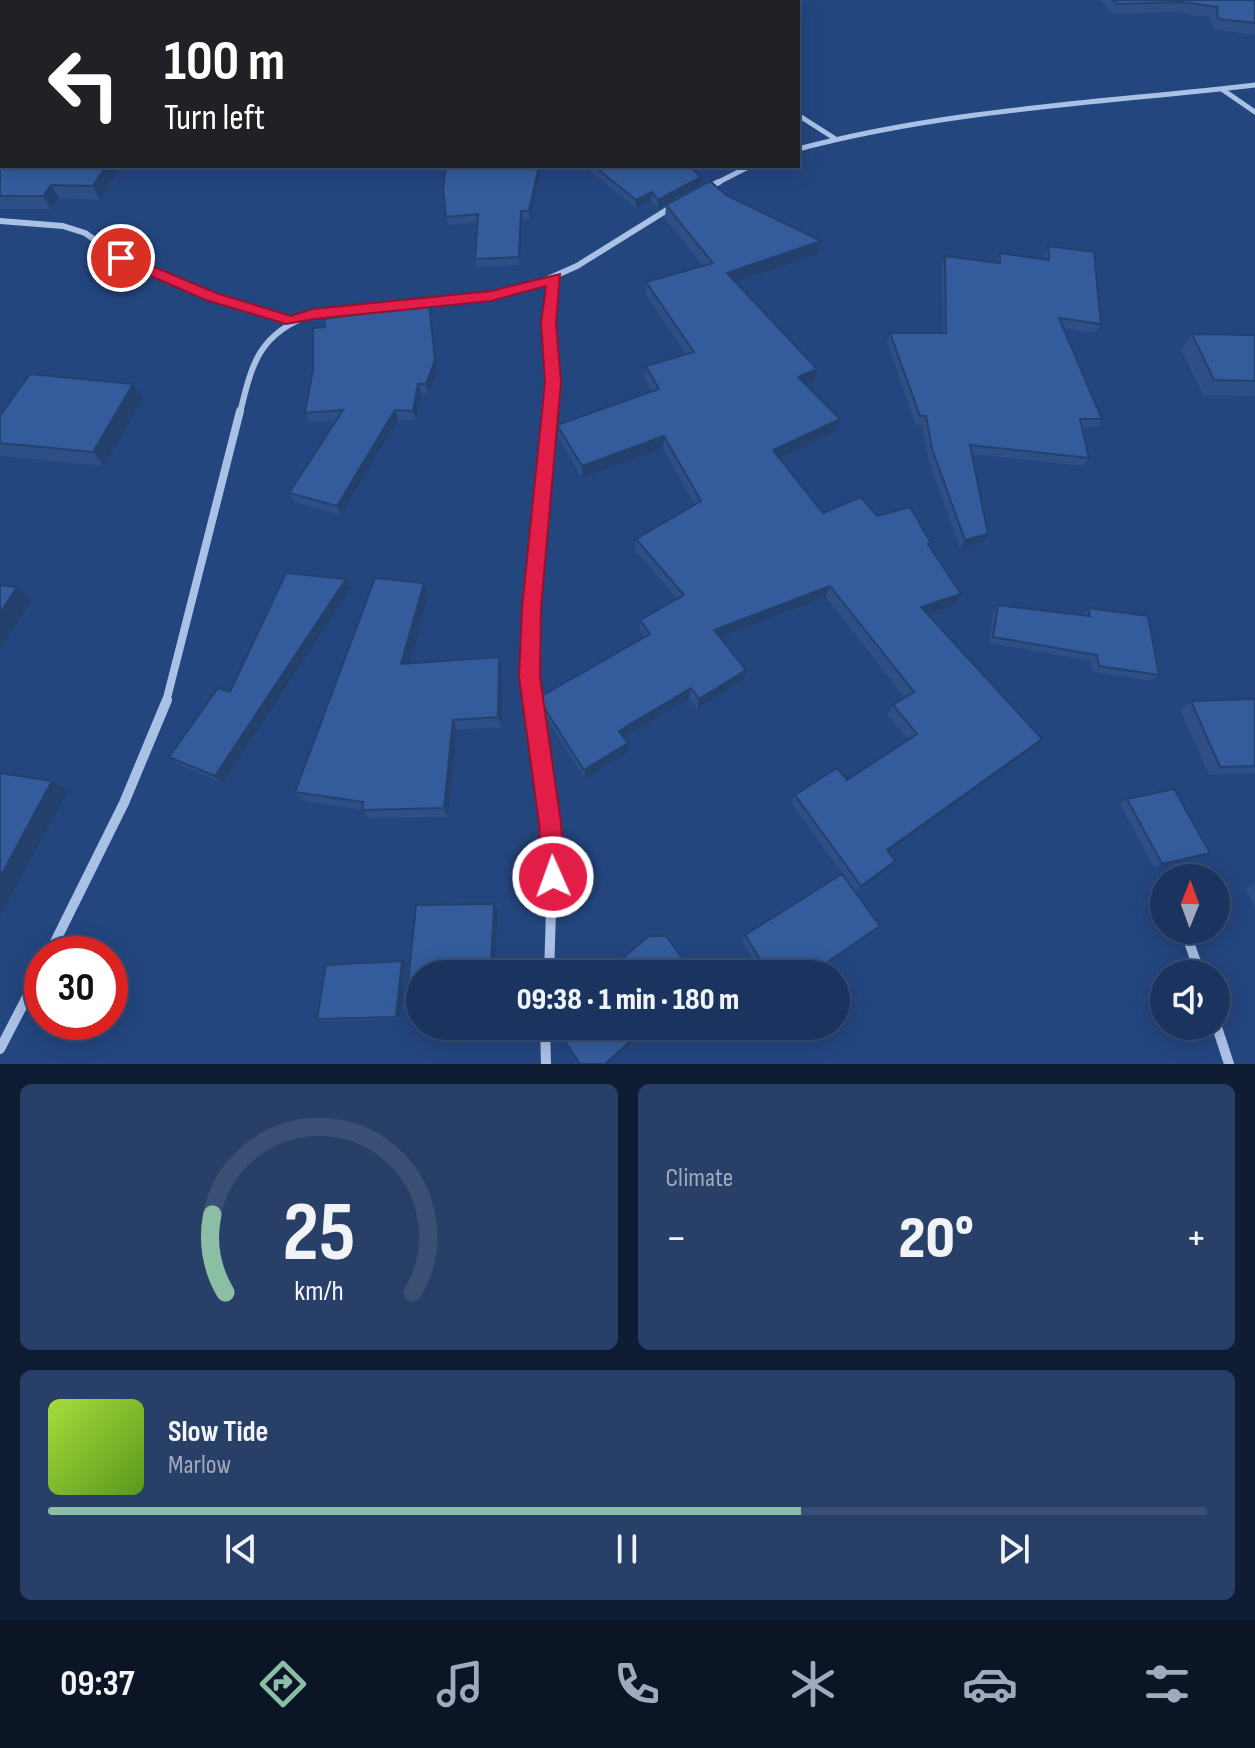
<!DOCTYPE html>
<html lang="en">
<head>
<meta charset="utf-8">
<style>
  body { margin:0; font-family:"Sofia Sans Condensed",sans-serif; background:#283f68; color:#f1f3f6; height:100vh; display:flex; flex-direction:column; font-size:30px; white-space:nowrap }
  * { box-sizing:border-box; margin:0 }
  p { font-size:26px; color:#a0aabd }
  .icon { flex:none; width:44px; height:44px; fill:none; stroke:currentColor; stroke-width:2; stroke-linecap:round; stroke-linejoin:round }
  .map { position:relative; height:1064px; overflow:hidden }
  .panel { display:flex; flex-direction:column; gap:20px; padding:20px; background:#0f1d34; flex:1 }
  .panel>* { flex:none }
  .top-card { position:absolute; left:0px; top:0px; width:800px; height:168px; box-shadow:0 4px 20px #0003,0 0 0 2px #394f74; background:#202124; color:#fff; overflow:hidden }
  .needle { width:52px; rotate:1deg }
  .tools { position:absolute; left:1150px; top:864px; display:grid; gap:16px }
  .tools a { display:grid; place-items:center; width:80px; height:80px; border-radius:50%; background:#1b345f; box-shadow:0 4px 20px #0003,0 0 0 2px #394f74; font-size:40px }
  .speed { position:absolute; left:24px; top:936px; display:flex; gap:16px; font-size:40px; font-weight:700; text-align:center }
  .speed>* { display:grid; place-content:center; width:104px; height:104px; border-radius:50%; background:#1b345f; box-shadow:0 4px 20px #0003,0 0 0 2px #394f74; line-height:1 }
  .speed .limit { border:12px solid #d22; background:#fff; color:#111 }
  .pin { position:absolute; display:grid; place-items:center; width:68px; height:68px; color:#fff; margin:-34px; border:4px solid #fff; border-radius:50%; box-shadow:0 2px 8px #0007 }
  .me { position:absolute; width:88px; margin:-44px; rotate:358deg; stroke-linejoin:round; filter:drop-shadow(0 0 6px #0008) }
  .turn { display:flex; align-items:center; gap:28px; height:168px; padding:0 32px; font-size:36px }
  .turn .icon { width:104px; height:104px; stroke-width:2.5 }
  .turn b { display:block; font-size:56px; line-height:68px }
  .big { font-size:60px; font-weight:800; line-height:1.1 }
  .panel .card { flex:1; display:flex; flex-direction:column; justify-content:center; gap:12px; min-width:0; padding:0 28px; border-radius:12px; background:#283f68 }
  .panel .dial { align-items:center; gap:0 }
  .dial svg { height:208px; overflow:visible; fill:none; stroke:#394f74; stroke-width:7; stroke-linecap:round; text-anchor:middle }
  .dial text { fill:#f1f3f6; stroke:none }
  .song { display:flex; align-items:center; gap:24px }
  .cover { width:96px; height:96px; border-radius:12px; background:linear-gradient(135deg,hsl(80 70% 55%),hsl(90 70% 35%)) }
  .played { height:8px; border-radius:4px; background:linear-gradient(90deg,#8abfa5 65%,#394f74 65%) }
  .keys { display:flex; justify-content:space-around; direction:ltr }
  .heat { display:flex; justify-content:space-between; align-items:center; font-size:44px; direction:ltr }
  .panel .tiles { flex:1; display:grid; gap:20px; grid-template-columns:1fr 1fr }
  .card:last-child { grid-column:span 2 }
  .trip { position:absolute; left:406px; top:960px; width:444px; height:80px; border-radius:40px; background:#1b345f; box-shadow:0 4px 20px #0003,0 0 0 2px #394f74; font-weight:800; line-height:80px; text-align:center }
  .dock { display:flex; height:128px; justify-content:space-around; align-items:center; background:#0b1526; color:#a0aabd }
  .dock .icon { width:56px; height:56px }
  .dock .on { color:#8abfa5 }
  .dock b { font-size:36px; color:#f1f3f6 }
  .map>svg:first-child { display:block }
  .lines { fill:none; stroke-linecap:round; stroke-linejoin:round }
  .street-far3 { stroke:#aac1e6; stroke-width:5 }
  .street-far2 { stroke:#aac1e6; stroke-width:6 }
  .street-far1 { stroke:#aac1e6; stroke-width:8 }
  .street { stroke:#aac1e6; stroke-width:10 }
  .wall { fill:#2d4f86 }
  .shaded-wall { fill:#24406d }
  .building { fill:#345c9c; stroke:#24406d; stroke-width:2 }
  .route { fill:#e11d48; stroke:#92132f; stroke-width:2 }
</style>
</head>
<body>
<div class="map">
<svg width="1255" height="1064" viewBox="0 0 1255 1064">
  <rect width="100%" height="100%" fill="#24467f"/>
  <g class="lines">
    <path class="street-far3" d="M 1223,90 L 1255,112
      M 798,115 L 834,138
      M 798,149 C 948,109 1101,103 1255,85
      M 715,184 L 750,166"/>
    <path class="street-far2" d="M 705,189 L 719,182
      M 0,221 L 63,226 L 85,233 L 121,258 L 211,297 L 292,321
      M 240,413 C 252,363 259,333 313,314 L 523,290 L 577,266 L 675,205
      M 550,413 C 554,368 549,323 554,277"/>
    <path class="street-far1" d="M 166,702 L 240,411
      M 533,702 C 521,610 542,504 550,411"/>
    <path class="street" d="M 533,700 L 553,847 L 549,974
      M 1185,930 L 1200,974
      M 49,954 L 124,803 L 167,700
      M 1216,1024 L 1229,1064
      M 545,1026 L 546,1064
      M 0,1049 L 42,968"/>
  </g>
  <path class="wall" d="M 1100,0 L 1255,0 L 1255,35 L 1213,29 L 1211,18 L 1177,12 L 1112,14 Z
    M 0,140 L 121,166 L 100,200 L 59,198 L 51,209 L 0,209 Z
    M 446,166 L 542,166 L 530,219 L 522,219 L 520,265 L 476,267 L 475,259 L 477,222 L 448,225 L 446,217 Z
    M 584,166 L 689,166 L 700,185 L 658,208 L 651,200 L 636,208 Z
    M 726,195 L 821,241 L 818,254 L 736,283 L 817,369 L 814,382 L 806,385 L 836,432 L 780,458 L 823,513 L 877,516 L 930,547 L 961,594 L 955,605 L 928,614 L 1042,739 L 1033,748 L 888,852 L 889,868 L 856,892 L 791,803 L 795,795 L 847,780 L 908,739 L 887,715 L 893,705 L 905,698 L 826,597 L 720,637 L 746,670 L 744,680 L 697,709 L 689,698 L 624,738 L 628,743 L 628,752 L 585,779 L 543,713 L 540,697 L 644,637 L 640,631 L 640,620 L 677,599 L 635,550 L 636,539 L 695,505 L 663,448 L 582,478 L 559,438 L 557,425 L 652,391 L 645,379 L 646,366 L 686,354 L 646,295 L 646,282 L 703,266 L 665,218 L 666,205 Z
    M 1048,246 L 1101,324 L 1095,333 L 1063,328 L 1102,419 L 1097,427 L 1082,427 L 1089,458 L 1083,466 L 972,454 L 988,534 L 983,542 L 960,548 L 928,458 L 922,424 L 916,425 L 887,342 L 890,333 L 943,333 L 942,265 L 945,256 L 997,262 L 1000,253 L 1044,260 L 1044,255 Z
    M 429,303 L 431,313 L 438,370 L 429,394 L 421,393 L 416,420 L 398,420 L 341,515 L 294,502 L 289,493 L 336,421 L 309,422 L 305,413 L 325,327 Z
    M 1192,334 L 1255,335 L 1255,396 L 1203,395 L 1181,349 Z
    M 133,384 L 143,399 L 104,466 L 0,456 L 0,416 Z
    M 424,583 L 428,595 L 410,663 L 502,669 L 502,727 L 457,730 L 448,817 L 369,818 L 362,810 L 303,801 L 295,792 Z
    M 351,588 L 223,783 L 178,764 L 169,757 L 230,692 Z
    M 998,605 L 1083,614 L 1088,608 L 1159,675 L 1152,681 L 1093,672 L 1091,661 L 989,643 L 993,612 Z
    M 1255,699 L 1255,773 L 1209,775 L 1180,710 L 1191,701 Z
    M 1127,799 L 1201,857 L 1154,868 L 1120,804 Z
    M 1255,884 L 1255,908 L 1246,888 Z
    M 494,904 L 498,911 L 495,969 L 464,970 L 463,974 L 420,974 L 420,988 L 414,988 L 408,983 Z
    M 880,926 L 811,974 L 762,974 L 742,941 L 745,935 Z
    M 406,964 L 400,1019 L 322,1021 L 317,1019 Z"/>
  <path class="shaded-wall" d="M 106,166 L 121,166 L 100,200 L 93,186 Z
    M 539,166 L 542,166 L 530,219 L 529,211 Z
    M 701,177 L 700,185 L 658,208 L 658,200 Z
    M 51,185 L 59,198 L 51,209 L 43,196 Z
    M 652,192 L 651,200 L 636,208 L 636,200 Z
    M 521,211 L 522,219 L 520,265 L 519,257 Z
    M 821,241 L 818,254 L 726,286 L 727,273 Z
    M 429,303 L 431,313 L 438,370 L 429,394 L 426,384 Z
    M 817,369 L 814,382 L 795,389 L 798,377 Z
    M 133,384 L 143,399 L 104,466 L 93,452 Z
    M 418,384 L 421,393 L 416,420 L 413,411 Z
    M 395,410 L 398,420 L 341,515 L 337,506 Z
    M 840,419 L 836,432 L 771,462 L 773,450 Z
    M 664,436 L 663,448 L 582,478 L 582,466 Z
    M 988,534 L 983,542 L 960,548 L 965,540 Z
    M 346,579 L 351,588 L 223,783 L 215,776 Z
    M 424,583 L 428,595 L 407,675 L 401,664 Z
    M 830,586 L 826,597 L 712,640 L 714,630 Z
    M 17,587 L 31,600 L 0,650 L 0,613 Z
    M 961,594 L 955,605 L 915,618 L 921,607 Z
    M 499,657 L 502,669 L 502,727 L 498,717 Z
    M 746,670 L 744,680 L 697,709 L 699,699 Z
    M 691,688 L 689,698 L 620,740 L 619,731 Z
    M 453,720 L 457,730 L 448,817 L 444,808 Z
    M 1042,739 L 1033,748 L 881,857 L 887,850 Z
    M 628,743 L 628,752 L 585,779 L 584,770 Z
    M 52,781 L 68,791 L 0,916 L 0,877 Z
    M 1210,853 L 1201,857 L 1154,868 L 1162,864 Z
    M 895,861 L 889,868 L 856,892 L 861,886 Z
    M 494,904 L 498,911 L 495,969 L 491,964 Z
    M 402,961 L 406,964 L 400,1019 L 396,1017 Z
    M 459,965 L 464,970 L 463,974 L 458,974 Z
    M 647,1026 L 650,1026 L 608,1064 L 605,1064 Z"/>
  <path class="building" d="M 439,0 L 587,0 L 587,2 L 439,2 Z
    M 1113,0 L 1255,0 L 1255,23 L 1218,19 L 1217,7 L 1182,2 L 1117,4 Z
    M 0,140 L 2,140 L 2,166 L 106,166 L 93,186 L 51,185 L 43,196 L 0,196 Z
    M 446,166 L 539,166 L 529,211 L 521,211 L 519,257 L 475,259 L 478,214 L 446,217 L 443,189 Z
    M 594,166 L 689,166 L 701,177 L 658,200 L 652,192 L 636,200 Z
    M 710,181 L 726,195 L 821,241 L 727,273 L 817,369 L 798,377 L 840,419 L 773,450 L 823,513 L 861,497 L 877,516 L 910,507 L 931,543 L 928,544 L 961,594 L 921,607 L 1042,739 L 887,850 L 895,861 L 861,886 L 795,795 L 837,768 L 847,780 L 917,734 L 893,705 L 914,692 L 830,586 L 714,630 L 746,670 L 699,699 L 691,688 L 619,731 L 628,743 L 584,770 L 541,703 L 540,697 L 650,634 L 640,620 L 684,595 L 636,539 L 701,501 L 664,436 L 582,466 L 557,425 L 659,389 L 646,366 L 694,352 L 646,282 L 713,263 L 666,205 Z
    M 1048,246 L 1094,252 L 1101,324 L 1059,318 L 1102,419 L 1080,419 L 1089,458 L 970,445 L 988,534 L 965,540 L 932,449 L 926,416 L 920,416 L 890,333 L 946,333 L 945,256 L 1000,263 L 1000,253 L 1049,260 Z
    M 429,303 L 435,360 L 426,384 L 418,384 L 413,411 L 395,410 L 337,506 L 289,493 L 343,410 L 305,413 L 313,369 L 313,328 L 325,327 L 324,319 Z
    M 1192,334 L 1255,335 L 1255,381 L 1214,380 Z
    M 30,374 L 133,384 L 93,452 L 0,443 L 0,416 Z
    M 286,573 L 346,579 L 215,776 L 169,757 L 218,688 L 230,692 Z
    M 375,578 L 424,583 L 401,664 L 499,657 L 498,717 L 453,720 L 444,808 L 362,810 L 363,802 L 295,792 Z
    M 0,585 L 17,587 L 0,613 Z
    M 998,605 L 1090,616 L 1088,608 L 1148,616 L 1159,675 L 1099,666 L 1097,655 L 993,637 Z
    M 1255,699 L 1255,766 L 1220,767 L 1191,701 Z
    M 0,773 L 52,781 L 0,877 Z
    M 1174,789 L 1210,853 L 1162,864 L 1127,799 Z
    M 842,874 L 880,926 L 810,974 L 769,974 L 745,935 Z
    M 494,904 L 491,964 L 459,965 L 458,974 L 420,974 L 420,983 L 408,983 L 416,905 Z
    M 649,936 L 666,936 L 694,974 L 604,974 Z
    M 402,961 L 396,1017 L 317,1019 L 326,965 Z
    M 555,1026 L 647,1026 L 605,1064 L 580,1064 Z"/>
  <path class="route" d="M 116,255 L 126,255 L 216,293 L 291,316 L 313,309 L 491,291 L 560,274 L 556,323 L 561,382 L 541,608 L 540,677 L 561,823 L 565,877 L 561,885 L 553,888 L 545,885 L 542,877 L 539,823 L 519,677 L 522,608 L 545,382 L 541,323 L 546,286 L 491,301 L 314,319 L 286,324 L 206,300 L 116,261 Z"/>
</svg>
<div class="tools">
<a><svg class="needle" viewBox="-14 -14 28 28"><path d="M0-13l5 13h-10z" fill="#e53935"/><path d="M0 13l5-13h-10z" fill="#a0aabd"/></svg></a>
<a><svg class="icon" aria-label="sound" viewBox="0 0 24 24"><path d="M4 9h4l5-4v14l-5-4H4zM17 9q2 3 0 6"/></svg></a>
</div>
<div class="speed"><div class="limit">30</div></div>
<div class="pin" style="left:121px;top:258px;background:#d93025"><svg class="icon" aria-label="arrive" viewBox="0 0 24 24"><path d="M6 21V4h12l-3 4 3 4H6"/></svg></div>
<svg class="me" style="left:553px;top:877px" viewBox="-20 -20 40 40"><circle r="17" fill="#e11d48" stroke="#fff" stroke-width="3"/><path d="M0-11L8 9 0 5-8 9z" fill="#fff"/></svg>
<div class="trip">09:38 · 1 min · 180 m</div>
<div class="top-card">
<div class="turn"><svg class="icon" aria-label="left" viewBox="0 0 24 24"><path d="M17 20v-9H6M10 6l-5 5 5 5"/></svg><div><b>100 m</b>Turn left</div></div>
</div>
</div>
<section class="panel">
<div class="tiles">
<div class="card dial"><svg viewBox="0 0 100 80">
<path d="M14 69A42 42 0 1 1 86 69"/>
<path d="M14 69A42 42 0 0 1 9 39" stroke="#8abfa5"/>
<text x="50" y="56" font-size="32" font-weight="700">25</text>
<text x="50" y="72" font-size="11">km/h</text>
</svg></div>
<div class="card"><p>Climate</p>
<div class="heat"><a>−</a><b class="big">20°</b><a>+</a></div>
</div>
<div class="card">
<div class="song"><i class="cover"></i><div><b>Slow Tide</b><p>Marlow</p></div></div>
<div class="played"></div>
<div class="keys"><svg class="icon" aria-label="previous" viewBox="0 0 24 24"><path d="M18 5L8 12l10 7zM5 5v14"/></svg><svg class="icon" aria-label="pause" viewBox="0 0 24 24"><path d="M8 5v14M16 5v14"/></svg><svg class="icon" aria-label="next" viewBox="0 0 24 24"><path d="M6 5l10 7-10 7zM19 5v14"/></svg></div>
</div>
</div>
</section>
<nav class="dock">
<b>09:37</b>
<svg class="icon on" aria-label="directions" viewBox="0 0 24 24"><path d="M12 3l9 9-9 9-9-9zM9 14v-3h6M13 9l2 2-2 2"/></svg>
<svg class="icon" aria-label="music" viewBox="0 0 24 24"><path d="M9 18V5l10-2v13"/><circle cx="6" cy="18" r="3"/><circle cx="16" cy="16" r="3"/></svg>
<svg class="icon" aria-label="phone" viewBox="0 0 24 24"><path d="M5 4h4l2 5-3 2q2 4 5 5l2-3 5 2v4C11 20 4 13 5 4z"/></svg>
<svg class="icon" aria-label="climate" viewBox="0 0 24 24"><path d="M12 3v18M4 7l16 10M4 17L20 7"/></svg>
<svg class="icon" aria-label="car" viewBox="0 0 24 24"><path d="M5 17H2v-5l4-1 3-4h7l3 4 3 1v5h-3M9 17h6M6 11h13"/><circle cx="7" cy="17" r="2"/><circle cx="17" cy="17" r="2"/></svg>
<svg class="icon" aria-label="filters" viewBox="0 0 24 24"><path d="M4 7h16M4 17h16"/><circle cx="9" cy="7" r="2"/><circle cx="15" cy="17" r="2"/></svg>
</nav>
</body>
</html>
